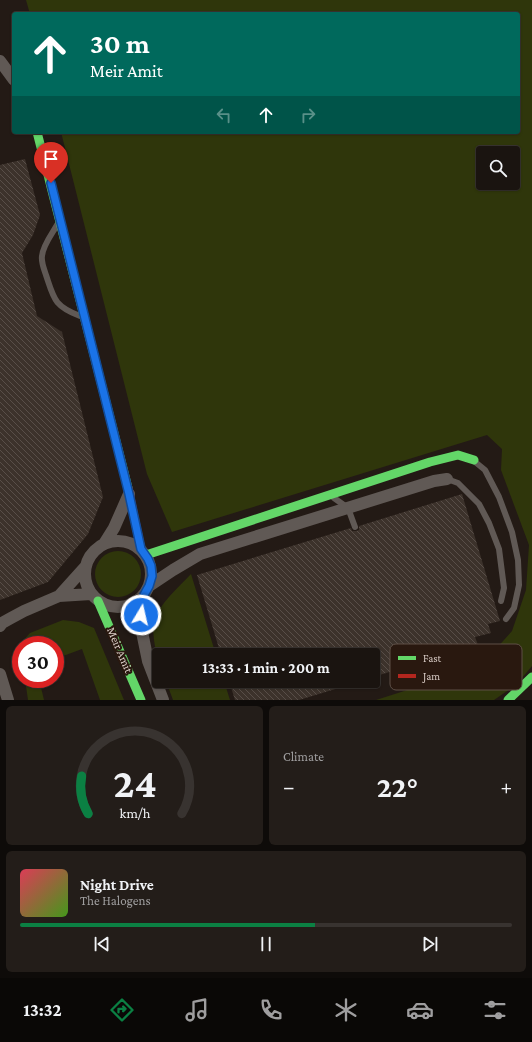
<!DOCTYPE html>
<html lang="en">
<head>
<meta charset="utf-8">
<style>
  body { margin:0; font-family:"Crimson Pro",serif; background:#231d19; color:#f1f3f6; height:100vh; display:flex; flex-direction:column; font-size:15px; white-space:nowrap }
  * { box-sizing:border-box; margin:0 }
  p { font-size:13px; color:#9f9e9f }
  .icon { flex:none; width:22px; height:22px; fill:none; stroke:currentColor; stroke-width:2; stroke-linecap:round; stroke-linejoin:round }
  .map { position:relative; height:700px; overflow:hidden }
  .side { display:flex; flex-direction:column; gap:6px; padding:6px; background:#0e0b09; flex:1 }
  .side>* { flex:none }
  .banner { position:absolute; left:12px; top:12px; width:508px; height:122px; border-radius:4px; box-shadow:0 1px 3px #0004,0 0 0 1px #383330; background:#00695c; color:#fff; overflow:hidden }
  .tools { position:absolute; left:476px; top:146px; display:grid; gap:8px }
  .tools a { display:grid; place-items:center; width:44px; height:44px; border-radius:4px; background:#1a1410; box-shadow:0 1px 3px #0004,0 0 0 1px #383330; font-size:20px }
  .speed { position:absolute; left:12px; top:636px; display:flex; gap:8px; font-size:20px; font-weight:700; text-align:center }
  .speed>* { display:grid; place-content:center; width:52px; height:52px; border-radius:50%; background:#1a1410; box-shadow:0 1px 3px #0004,0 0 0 1px #383330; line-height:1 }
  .speed .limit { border:6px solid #d22; background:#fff; color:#111 }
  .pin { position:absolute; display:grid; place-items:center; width:34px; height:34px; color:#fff; margin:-41px -17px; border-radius:50% 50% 50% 0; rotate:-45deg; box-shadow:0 0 4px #0007 }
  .pin .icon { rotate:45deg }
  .me { position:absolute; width:44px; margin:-22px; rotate:9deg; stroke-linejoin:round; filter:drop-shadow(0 0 3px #0008) }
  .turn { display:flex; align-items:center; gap:14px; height:84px; padding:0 12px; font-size:18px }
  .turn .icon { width:52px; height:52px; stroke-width:2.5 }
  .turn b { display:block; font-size:28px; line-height:34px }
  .lanes { display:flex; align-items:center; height:38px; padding:0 12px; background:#0003; justify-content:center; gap:20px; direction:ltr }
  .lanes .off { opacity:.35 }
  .big { font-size:30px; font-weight:700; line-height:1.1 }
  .side .card { flex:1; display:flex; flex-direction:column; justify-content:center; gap:6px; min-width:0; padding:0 14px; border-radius:6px; background:#231d19 }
  .side .dial { align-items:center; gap:0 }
  .dial svg { height:104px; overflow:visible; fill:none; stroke:#383330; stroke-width:7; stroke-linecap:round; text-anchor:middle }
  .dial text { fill:#f1f3f6; stroke:none }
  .song { display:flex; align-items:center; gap:12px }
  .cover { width:48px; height:48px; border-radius:6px; background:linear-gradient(135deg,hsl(350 70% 55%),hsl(100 70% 35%)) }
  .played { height:4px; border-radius:2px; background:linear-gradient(90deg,#0b8043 60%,#383330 60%) }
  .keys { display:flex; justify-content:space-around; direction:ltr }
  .heat { display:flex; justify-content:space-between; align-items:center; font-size:22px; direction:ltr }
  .side .tiles { flex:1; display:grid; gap:6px; grid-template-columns:1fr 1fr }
  .card:last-child { grid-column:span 2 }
  .trip { position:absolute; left:152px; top:648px; width:228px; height:40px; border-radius:4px; background:#1a1410; box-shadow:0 1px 3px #0004,0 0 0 1px #383330; font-weight:700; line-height:40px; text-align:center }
  .tab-bar { display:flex; height:64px; justify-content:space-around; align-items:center; background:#0a0806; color:#9f9e9f }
  .tab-bar .icon { width:28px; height:28px }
  .tab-bar .selected { color:#0b8043 }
  .tab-bar b { font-size:18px; color:#f1f3f6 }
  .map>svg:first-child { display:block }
  .green { fill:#2f360b; fill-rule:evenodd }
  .building { fill:url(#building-back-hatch) }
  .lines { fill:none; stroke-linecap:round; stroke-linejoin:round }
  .lane { stroke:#605955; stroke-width:6 }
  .street { stroke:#605955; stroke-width:12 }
  .fast { stroke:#63d668; stroke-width:9 }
  .jam { stroke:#b3261e; stroke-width:9 }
  .route-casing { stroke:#114b97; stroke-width:10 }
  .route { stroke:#1a73e8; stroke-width:7 }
  .labels { text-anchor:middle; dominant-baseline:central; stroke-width:4; stroke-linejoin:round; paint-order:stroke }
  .street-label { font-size:12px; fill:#dbcec8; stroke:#29180f }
  .key { fill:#29180f; stroke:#5e4f46; stroke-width:1 }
  .key-label { font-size:11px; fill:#dbcec8 }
</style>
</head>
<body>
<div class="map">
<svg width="532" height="700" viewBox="0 0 532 700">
  <defs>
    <pattern id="building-back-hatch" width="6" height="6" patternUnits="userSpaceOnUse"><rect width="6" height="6" fill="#3c322b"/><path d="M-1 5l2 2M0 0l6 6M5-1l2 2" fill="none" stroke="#584e48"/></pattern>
  </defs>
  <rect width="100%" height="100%" fill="#231a15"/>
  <path class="green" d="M 26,0 L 532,0 L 532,666 L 516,685 L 494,700 L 376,700 L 467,671 L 495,650 L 512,631 L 526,590 L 529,545 L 501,470 L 502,449 L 487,435 L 172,532 L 147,474 L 61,132 L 518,132 L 518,14 L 30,14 ZM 483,153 L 513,153 L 513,183 L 483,183 Z
    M95 574a23 23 0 1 1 46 0a23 23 0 1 1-46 0Z
    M 191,574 L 216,655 L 159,655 L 159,663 C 156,656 151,626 154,620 C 161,602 178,588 191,574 Z
    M 63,620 L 79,622 L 94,628 L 124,700 L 100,700 L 82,649 L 55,659 L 55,645 L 21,645 L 21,659 L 20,644 L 30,633 Z
    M 25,679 L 39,679 L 44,700 L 28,700 Z
    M 166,681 L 224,681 L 230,700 L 173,700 Z"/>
  <path class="building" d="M 25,159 L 40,215 L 33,235 L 22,253 L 37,316 L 62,332 L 103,497 L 88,534 L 48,582 L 0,600 L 0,165 Z
    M 462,494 L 500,621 L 488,624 L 491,633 L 475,637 L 478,645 L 373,677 L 373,655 L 221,655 L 197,575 L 351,528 L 352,531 L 356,531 L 359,530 L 359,526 Z
    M 229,681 L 352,681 L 352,684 L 299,700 L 235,700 Z"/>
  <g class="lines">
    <path class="lane" d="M 57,225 C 52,234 43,245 42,256 C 41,262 44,269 46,275 C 54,299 54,306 80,316
      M 474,461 L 485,470 L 499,497 L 512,532 L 518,560 L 519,585 L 514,608 L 506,619
      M 447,479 L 458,483 L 479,504 L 489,523 L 499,549 L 504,588 L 501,601
      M 334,498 L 348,508 L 355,527"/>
    <path class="street" d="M 0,61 L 14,80
      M85 574a33 33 0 1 1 66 0a33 33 0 1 1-66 0Z
      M 104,544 L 114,528 L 129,494
      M 149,586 L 173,570 L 200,554 L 434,481 L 447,479
      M 144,595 L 141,615 L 142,632 L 148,661 L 163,700
      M 59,596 L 86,566
      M 0,626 L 2,623 L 11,618 L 24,611 L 59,596 L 91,594
      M 0,674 L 8,700"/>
    <path class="fast" d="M 37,132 L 128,488
      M 146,555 L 430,462 L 458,455 L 474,460
      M 98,601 L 141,700
      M 508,700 L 532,677"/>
    <path class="jam" d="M 128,488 L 141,549"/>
  </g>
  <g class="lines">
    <defs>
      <path id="route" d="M 51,183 L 129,494 L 141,549 L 148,559 L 151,566 L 152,576 L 149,586 L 144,595 L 141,615"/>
    </defs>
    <use href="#route" class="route-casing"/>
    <use href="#route" class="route"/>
  </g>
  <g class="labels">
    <g class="street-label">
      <text transform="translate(120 650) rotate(67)">Meir Amit</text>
    </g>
  </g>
  <rect x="390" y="644" width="132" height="46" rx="6" class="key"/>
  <rect x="398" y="656" width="18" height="4" fill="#63d668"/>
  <rect x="398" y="674" width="18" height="4" fill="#b3261e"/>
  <g class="key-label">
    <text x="423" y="662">Fast</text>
    <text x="423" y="680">Jam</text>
  </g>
</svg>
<div class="tools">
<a><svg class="icon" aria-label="search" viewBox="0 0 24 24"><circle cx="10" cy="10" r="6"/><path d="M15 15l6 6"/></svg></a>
</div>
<div class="speed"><div class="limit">30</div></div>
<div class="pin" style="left:51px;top:183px;background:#d93025"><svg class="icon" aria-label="arrive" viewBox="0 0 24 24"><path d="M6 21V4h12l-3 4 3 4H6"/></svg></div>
<svg class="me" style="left:141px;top:615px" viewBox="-20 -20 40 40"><circle r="17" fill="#1a73e8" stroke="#fff" stroke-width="3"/><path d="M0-11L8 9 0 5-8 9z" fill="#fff"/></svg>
<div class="trip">13:33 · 1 min · 200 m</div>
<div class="banner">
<div class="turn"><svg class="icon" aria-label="ahead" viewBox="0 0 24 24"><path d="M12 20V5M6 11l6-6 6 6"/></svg><div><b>30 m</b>Meir Amit</div></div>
<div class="lanes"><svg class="icon off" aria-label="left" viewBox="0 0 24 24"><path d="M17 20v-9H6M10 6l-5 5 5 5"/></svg><svg class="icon" aria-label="ahead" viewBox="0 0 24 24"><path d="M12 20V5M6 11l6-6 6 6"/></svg><svg class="icon off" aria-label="right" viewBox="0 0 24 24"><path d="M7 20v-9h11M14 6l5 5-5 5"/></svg></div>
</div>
</div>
<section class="side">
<div class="tiles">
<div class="card dial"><svg viewBox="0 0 100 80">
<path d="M14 69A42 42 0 1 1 86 69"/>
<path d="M14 69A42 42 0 0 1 9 40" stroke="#0b8043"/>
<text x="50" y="56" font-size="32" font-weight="700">24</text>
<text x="50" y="72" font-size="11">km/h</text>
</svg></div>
<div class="card"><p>Climate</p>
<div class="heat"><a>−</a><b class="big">22°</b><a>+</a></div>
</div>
<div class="card">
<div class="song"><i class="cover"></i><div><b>Night Drive</b><p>The Halogens</p></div></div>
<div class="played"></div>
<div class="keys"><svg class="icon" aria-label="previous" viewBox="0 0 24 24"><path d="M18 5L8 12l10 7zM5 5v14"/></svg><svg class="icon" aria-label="pause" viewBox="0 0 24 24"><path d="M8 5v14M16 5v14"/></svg><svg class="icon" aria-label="next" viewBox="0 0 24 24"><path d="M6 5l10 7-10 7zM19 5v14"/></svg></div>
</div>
</div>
</section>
<nav class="tab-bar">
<b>13:32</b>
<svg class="icon selected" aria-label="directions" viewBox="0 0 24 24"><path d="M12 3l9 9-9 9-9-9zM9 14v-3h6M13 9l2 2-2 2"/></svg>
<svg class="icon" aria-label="music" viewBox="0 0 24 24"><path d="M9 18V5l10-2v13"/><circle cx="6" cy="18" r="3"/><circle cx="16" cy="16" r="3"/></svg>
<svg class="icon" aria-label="phone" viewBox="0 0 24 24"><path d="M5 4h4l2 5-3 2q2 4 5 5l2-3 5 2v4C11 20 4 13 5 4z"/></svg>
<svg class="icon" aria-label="climate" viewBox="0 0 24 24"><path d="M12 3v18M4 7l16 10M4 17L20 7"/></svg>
<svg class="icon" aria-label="car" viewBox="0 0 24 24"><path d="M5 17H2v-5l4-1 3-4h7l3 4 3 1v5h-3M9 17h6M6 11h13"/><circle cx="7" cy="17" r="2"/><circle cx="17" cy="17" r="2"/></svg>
<svg class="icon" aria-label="filters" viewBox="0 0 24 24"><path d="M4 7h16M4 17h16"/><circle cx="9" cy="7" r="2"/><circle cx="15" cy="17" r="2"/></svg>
</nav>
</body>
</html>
